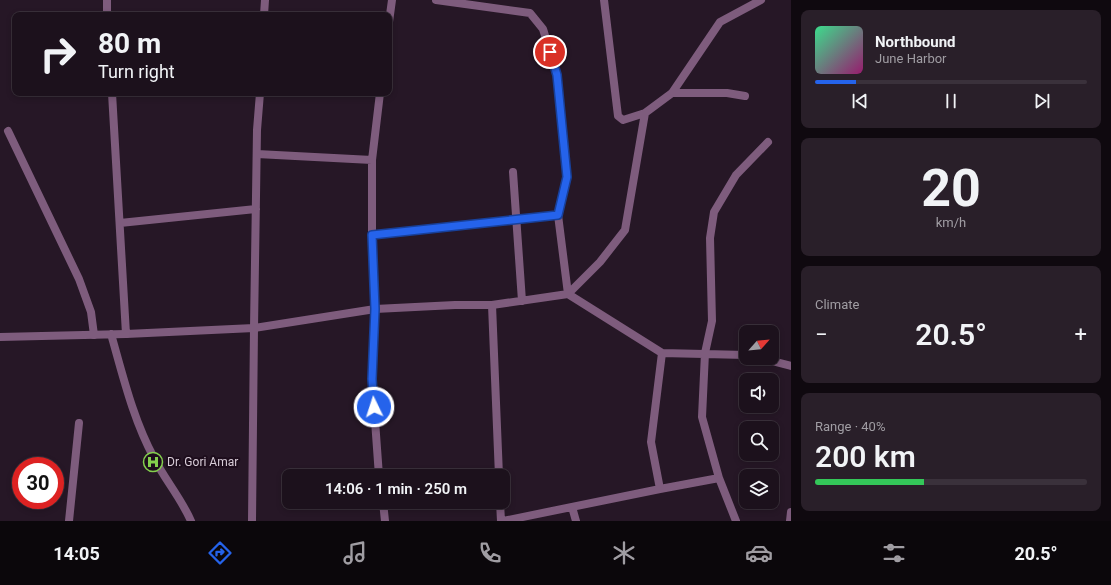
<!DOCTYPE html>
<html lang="en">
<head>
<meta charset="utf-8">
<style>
  body { margin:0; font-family:Roboto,sans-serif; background:#291f29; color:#f1f3f6; height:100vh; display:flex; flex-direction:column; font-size:15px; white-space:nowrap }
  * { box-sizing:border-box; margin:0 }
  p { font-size:13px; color:#a09da3 }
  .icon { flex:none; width:22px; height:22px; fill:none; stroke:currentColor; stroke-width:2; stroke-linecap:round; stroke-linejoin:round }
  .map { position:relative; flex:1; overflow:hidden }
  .drawer { display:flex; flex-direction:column; gap:10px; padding:10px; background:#0f090f; width:320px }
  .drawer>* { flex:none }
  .hud { position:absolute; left:12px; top:12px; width:380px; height:84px; border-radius:8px; box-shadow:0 2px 6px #0003,0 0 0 1px #3a313b; background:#1c111c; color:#f1f3f6; overflow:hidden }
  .needle { width:26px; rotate:63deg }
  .fabs { position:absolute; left:739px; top:325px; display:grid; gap:8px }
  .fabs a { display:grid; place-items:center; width:40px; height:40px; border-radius:8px; background:#1c111c; box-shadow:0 2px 6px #0003,0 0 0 1px #3a313b; font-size:20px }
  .speed { position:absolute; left:12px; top:457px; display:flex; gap:8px; font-size:20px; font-weight:700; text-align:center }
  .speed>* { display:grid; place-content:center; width:52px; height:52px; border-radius:50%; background:#1c111c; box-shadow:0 2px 6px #0003,0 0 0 1px #3a313b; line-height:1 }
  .speed .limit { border:6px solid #d22; background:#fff; color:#111 }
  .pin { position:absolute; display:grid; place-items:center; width:34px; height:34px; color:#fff; margin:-17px; border:2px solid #fff; border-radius:50%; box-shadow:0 1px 4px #0007 }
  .me { position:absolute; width:44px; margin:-22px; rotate:356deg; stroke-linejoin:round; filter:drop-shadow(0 0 3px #0008) }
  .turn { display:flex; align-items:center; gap:14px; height:84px; padding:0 20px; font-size:18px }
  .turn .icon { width:52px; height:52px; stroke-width:2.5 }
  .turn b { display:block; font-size:28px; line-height:34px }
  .big { font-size:30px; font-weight:600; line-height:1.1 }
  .drawer .tile { flex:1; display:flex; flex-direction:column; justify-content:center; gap:6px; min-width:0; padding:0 14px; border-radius:8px; background:#291f29 }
  .drawer .dial { align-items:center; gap:0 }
  .dial b { font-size:52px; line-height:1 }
  .song { display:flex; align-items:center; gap:12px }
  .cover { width:48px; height:48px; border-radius:6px; background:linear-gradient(135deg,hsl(150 70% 55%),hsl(320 70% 35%)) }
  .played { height:4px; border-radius:2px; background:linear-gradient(90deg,#2563eb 15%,#3a313b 15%) }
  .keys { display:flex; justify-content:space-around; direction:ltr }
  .heat { display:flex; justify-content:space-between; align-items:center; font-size:22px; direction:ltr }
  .charge { height:6px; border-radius:3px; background:linear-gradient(90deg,#34c759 40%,#3a313b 0) }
  .trip { position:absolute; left:282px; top:469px; width:228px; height:40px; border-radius:8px; background:#1c111c; box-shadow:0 2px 6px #0003,0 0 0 1px #3a313b; font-weight:600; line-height:40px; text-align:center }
  .menu { display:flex; height:64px; justify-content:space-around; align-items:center; background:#0b070b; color:#a09da3 }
  .menu .icon { width:28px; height:28px }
  .menu .selected { color:#2563eb }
  .menu b { font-size:18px; color:#f1f3f6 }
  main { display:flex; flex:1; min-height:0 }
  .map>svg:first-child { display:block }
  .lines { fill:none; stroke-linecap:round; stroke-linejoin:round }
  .minor { stroke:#7e5c7d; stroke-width:8 }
  .tertiary { stroke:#7e5c7d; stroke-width:8 }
  .route-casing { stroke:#184099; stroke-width:10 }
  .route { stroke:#2563eb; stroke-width:7 }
  .labels { text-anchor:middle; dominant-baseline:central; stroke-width:4; stroke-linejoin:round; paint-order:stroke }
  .poi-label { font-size:12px; fill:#d8cdd8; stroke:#1d0d1c; text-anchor:start }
</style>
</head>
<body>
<main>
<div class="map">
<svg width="791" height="521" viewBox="0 0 791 521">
  <rect width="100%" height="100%" fill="#261726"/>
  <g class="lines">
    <path class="minor" d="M 107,0 L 107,15
      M 436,0 L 530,13 L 543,29 L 557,75 L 567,177 L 558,215 L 568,294 L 662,353 L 651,442 L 660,489 L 503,521
      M 604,0 L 618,116 L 623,120 L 645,113
      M 264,15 L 265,0
      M 389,22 L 392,0
      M 112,93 L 126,334 L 254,328 L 375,309 L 455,305 L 492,305 L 568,294 L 600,262 L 625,230 L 645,113 L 672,93 L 720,22 L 761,0
      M 672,93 L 727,93 L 745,96
      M 8,131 L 79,279 L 91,312 L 94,335
      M 257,154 L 372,160 L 372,235 L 375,309 L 372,379 L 379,476
      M 372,160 L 380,93
      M 513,172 L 522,301
      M 120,223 L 256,209
      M 372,235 L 558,215
      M 492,305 L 499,476
      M 662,353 L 746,355
      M 761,358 L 791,366
      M 719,478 L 736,521
      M 660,489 L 719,478 L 702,417 L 705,353 L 712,321 L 710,238 L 714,212 L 736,175 L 768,142
      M 383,502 L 385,521
      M 500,502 L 501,521
      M 572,507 L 576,521
      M 69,521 L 79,423
      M 252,521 L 254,328 L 257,130 L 260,93
      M 790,521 L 791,512"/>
    <path class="tertiary" d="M 111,334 C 123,376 133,419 154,458 C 165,480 181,498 191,521
      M 0,337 L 126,334"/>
  </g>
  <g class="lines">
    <defs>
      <path id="route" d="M 374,407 L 372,379 L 375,309 L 372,235 L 558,215 L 567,177 L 557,75 L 550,52"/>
    </defs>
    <use href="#route" class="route-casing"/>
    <use href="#route" class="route"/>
  </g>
  <defs>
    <symbol id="hospital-ring" viewBox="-11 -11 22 22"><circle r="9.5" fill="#1d0d1c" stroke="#84d04d" stroke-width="1.5"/><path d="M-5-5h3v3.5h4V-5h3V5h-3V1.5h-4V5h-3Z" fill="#84d04d"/></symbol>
  </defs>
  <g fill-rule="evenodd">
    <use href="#hospital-ring" x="142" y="451" width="22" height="22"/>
  </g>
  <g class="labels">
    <g class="poi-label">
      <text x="167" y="462">Dr. Gori Amar</text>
    </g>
  </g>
</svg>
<div class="fabs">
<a><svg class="needle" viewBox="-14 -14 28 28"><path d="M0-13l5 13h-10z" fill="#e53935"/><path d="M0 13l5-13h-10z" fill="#a09da3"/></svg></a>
<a><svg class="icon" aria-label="sound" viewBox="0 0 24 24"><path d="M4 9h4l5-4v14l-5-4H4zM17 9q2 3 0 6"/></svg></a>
<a><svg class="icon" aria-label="search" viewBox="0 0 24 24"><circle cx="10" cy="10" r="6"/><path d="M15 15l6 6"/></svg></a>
<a><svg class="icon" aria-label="layers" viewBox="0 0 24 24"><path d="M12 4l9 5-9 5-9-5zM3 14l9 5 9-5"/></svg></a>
</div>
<div class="speed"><div class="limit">30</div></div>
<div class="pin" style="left:550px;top:52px;background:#d93025"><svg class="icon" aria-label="arrive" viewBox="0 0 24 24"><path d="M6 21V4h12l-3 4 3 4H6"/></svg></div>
<svg class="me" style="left:374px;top:407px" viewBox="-20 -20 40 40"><circle r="17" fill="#2563eb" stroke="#fff" stroke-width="3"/><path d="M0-11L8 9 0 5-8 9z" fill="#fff"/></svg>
<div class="trip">14:06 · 1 min · 250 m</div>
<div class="hud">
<div class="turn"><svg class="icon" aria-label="right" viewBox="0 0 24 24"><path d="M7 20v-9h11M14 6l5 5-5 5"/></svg><div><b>80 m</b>Turn right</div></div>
</div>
</div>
<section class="drawer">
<div class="tile">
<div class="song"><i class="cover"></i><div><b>Northbound</b><p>June Harbor</p></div></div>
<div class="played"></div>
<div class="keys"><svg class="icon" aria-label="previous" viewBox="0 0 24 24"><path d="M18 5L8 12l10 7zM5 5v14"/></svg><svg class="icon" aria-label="pause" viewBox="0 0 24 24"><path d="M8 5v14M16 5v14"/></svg><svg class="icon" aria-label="next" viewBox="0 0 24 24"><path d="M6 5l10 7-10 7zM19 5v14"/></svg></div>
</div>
<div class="tile dial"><b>20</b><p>km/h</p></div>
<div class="tile"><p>Climate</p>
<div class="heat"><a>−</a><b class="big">20.5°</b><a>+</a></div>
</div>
<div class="tile"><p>Range · 40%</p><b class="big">200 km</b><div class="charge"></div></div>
</section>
</main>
<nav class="menu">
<b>14:05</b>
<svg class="icon selected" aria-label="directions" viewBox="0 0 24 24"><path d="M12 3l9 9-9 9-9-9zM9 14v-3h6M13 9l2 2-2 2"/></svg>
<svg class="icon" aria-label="music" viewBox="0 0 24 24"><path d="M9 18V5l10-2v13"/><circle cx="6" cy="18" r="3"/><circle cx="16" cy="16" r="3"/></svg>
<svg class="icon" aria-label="phone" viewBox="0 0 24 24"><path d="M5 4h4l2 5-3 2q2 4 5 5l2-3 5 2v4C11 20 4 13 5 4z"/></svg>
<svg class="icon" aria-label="climate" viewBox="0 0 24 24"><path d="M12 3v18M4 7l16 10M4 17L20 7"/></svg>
<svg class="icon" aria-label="car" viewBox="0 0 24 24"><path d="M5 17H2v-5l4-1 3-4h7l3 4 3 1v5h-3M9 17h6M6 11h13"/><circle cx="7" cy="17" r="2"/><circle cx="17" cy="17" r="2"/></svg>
<svg class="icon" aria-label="filters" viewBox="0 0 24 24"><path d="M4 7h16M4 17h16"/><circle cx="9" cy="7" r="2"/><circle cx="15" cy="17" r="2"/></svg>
<b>20.5°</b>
</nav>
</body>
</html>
